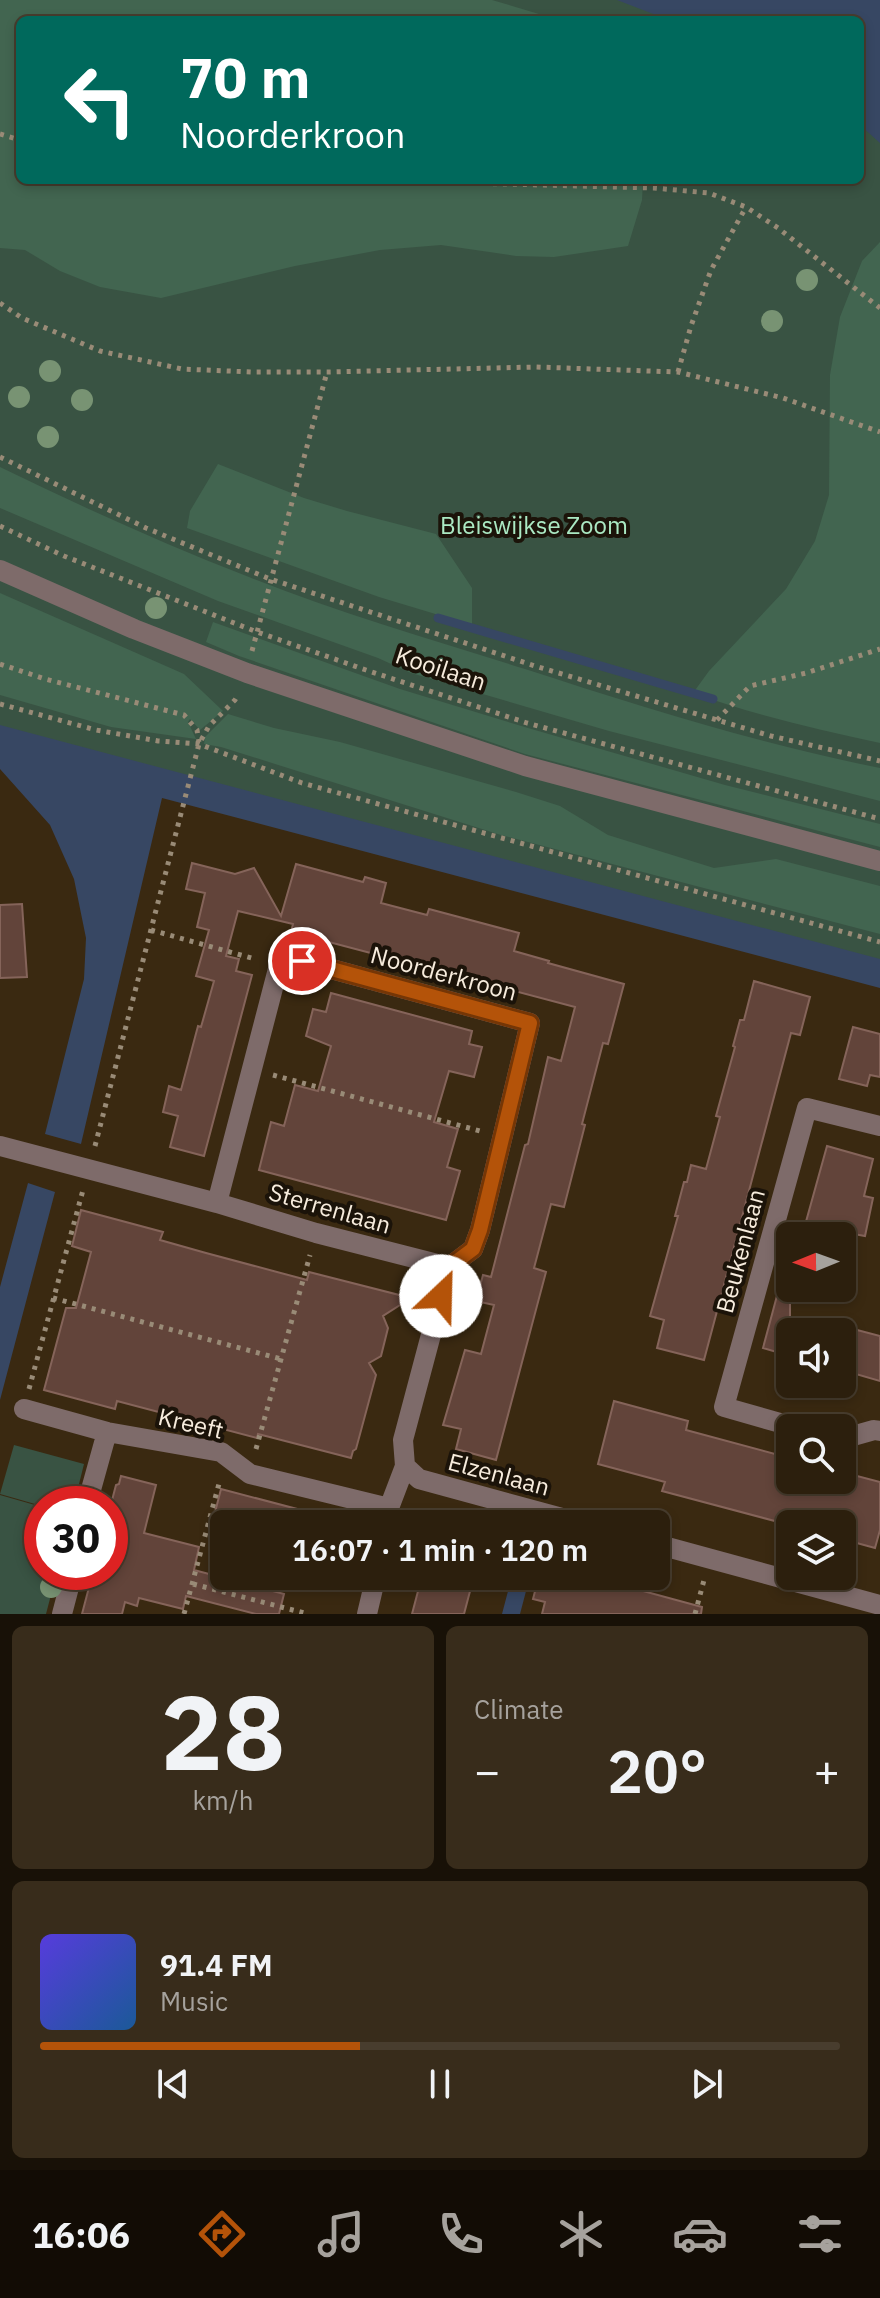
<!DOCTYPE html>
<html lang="en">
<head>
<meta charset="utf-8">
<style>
  body { margin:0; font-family:"IBM Plex Sans",sans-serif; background:#382c1b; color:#f1f3f6; height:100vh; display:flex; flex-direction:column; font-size:30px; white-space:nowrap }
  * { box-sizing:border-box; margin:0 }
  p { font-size:26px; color:#a6a29d }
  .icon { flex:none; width:44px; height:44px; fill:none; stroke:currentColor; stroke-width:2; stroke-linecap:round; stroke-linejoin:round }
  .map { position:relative; height:1614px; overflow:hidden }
  .drawer { display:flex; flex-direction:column; gap:12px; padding:12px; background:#181107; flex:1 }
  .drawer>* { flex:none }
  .hud { position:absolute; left:16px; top:16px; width:848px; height:168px; border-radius:12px; box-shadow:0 4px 12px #0003,0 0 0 2px #483d2e; background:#00695c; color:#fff; overflow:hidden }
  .needle { width:52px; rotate:269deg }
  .fabs { position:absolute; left:776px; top:1222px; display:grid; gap:16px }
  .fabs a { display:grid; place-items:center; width:80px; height:80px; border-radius:12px; background:#2c1f0d; box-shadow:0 4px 12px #0003,0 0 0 2px #483d2e; font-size:40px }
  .speed { position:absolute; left:24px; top:1486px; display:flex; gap:16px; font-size:40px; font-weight:700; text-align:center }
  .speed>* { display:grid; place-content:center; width:104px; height:104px; border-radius:50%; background:#2c1f0d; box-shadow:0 4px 12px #0003,0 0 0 2px #483d2e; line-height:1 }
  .speed .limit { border:12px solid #d22; background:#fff; color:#111 }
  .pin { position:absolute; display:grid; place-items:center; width:68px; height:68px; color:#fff; margin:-34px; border:4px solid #fff; border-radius:50%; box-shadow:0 2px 8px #0007 }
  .me { position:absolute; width:88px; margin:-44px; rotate:24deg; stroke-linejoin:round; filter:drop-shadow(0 0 6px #0008) }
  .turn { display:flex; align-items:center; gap:28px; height:168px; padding:0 32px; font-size:36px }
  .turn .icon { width:104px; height:104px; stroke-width:2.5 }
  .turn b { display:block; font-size:56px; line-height:68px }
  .big { font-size:60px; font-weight:600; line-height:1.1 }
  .drawer .card { flex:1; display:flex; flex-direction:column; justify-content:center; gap:12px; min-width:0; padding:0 28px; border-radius:12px; background:#382c1b }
  .drawer .dial { align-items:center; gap:0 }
  .dial b { font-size:104px; line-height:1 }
  .song { display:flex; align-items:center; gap:24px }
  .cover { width:96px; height:96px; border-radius:12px; background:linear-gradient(135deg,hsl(250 70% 55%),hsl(210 70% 35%)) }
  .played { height:8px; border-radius:4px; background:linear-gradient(90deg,#b45309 40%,#483d2e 40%) }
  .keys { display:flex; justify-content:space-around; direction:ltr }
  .heat { display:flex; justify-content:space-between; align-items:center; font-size:44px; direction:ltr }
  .drawer .tiles { flex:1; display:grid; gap:12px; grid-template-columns:1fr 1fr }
  .card:last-child { grid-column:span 2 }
  .trip { position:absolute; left:210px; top:1510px; width:460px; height:80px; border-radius:12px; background:#2c1f0d; box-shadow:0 4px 12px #0003,0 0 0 2px #483d2e; font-weight:600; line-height:80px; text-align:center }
  .tab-bar { display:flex; height:128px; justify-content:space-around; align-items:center; background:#120c05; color:#a6a29d }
  .tab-bar .icon { width:56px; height:56px }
  .tab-bar .selected { color:#b45309 }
  .tab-bar b { font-size:36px; color:#f1f3f6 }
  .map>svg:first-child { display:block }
  .green { fill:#395343; fill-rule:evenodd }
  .forest { fill:#426550 }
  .water { fill:#374763 }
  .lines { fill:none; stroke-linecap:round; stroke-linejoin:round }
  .stream { stroke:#374763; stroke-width:9 }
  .building { fill:#62443a; stroke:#85645a; stroke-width:2 }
  .path { stroke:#998b77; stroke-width:5; stroke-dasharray:4 6; stroke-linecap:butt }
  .street { stroke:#7e6b6a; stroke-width:20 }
  .tree { fill:#789373 }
  .route-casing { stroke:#753606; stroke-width:20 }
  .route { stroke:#b45309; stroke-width:14 }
  .labels { text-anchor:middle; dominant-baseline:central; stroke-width:8; stroke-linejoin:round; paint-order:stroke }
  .park-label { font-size:24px; fill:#abe9c3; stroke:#1b1309 }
  .street-label { font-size:24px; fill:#f7ecdd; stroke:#1b1309 }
</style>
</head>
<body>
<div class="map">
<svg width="880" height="1614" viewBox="0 0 880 1614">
  <rect width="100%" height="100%" fill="#3a2911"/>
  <path class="green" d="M 0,0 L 880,0 L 880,976 L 0,738 ZM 20,20 L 860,20 L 860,180 L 20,180 Z
    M 14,1445 L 84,1464 L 74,1504 L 42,1504 L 42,1506 L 0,1494 Z
    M 0,1495 L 42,1507 L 42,1572 L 57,1572 L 46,1614 L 0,1614 Z"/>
  <path class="forest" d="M 0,0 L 492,0 L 559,20 L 20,20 L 20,180 L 643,180 L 642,200 L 628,246 L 554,257 L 516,256 L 441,245 L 380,250 L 295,266 L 161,298 L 100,287 L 60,271 L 25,250 L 0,248 Z
    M 880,242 L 880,743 C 817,729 754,715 693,693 L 709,671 L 786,589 L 815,541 L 829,495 L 830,375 L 840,317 L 862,261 Z
    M 218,464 L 304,498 L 347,511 L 436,534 L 472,588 L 472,625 L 379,597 L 187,528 L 190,511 Z
    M 0,467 C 82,507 164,544 249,577 C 339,613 433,640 525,669 C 642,707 759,744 880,768 L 880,801 L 609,731 L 411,673 L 378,658 L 218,601 L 0,508 Z
    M 0,593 L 184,674 L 223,711 L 200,730 L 190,719 L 188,722 L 196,739 L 111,727 L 0,695 Z
    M 213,622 L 400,689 L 528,728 L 725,785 L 880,824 L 880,847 L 525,754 L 239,656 L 206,642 Z
    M 228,714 L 274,728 L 340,742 L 516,792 L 560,806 L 608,835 L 714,868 L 776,859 L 880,886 L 880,934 L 501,835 L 221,747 L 204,744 L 205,737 Z"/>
  <path class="water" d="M 617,0 L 880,0 L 880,143 L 860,125 L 860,20 L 669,20 Z
    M 0,725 L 880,959 L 880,988 L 162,798 L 81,1144 L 45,1134 L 84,979 L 86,938 L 74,879 L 50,825 L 0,769 Z
    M 28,1183 L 55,1192 L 0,1400 L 0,1287 Z
    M 512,1576 L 530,1576 L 520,1614 L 502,1614 Z"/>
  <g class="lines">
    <path class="stream" d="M 438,618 L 713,699"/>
  </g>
  <path class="building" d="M 192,863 L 235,874 L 254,868 L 281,916 L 296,864 L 363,882 L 365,877 L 386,883 L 381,903 L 427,915 L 429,909 L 519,933 L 514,951 L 549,961 L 548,963 L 624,984 L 608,1044 L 603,1043 L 582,1124 L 585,1125 L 564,1207 L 551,1204 L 534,1268 L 546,1272 L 496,1460 L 456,1449 L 461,1429 L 443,1425 L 465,1350 L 481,1354 L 494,1305 L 476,1301 L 483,1275 L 491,1277 L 525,1145 L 528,1144 L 548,1057 L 561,1061 L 575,1007 L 291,932 L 293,924 L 238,911 L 226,956 L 239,959 L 236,971 L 252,975 L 204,1156 L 170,1147 L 178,1116 L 163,1112 L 169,1086 L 181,1090 L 198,1026 L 201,1027 L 214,981 L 196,976 L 209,930 L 197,927 L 205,893 L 186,889 Z
    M 22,904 L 27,977 L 0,978 L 0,905 Z
    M 754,981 L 810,997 L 800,1035 L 791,1033 L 704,1360 L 657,1348 L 664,1320 L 650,1316 L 678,1216 L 675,1216 L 684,1182 L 687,1182 L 691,1165 L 706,1169 L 720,1117 L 716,1116 L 735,1047 L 733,1046 L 740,1020 L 744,1020 Z
    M 331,993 L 472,1031 L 469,1044 L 482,1047 L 474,1077 L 449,1071 L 434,1122 L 458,1129 L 447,1167 L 460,1171 L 446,1220 L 259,1170 L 271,1122 L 284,1126 L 295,1085 L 318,1091 L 331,1046 L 306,1036 L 313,1009 L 326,1012 Z
    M 853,1027 L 880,1034 L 880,1077 L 870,1075 L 867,1086 L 839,1079 Z
    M 827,1146 L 873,1159 L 864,1196 L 873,1198 L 865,1236 L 854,1234 L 853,1236 L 802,1236 Z
    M 81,1210 L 163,1232 L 160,1240 L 206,1253 L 307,1280 L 309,1272 L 411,1298 L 383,1316 L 388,1328 L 381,1356 L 369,1363 L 376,1375 L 356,1449 L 353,1451 L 351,1458 L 258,1434 L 257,1438 L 117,1401 L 115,1409 L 44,1390 L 66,1308 L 76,1308 L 91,1252 L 72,1246 Z
    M 782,1277 L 790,1278 L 790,1356 L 763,1348 Z
    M 842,1326 L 880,1336 L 880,1381 L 842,1370 Z
    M 614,1401 L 688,1421 L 686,1430 L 790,1458 L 790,1480 L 842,1480 L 842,1472 L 880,1482 L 880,1530 L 875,1548 L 842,1539 L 842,1524 L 786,1524 L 662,1491 L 665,1482 L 598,1464 Z
    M 121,1476 L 156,1485 L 144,1533 L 199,1547 L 194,1570 L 284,1594 L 279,1614 L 256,1614 L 186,1596 L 183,1609 L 139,1598 L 137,1606 L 125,1602 L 122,1614 L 82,1614 L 93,1572 L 110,1572 L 110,1508 L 116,1485 L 119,1484 Z
    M 221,1489 L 324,1516 L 323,1524 L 212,1524 Z
    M 422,1576 L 474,1576 L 464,1614 L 412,1614 Z
    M 539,1576 L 588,1576 L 702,1607 L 701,1614 L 542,1614 L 545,1602 L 533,1599 Z"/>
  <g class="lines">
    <path class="path" d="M 0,134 L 20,140
      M 353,180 L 654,188 L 709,193 L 746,207 L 778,228 L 880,308
      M 0,303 L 22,318 L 100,351 L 182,369 L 251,372 L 327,372 L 536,367 L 678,372 L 783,398 L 880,432
      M 678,372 L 691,326 L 711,270 L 746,207
      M 0,457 L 146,528 L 270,579 L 535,666 L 771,736 L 880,761
      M 0,526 L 64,556 L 257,632 L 366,670 L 527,723 L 880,819
      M 252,651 L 327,372
      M 0,664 L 45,679 L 184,715 L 197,730 L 199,742
      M 0,704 L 96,730 L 158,741 L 199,744 L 302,783 L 880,942
      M 717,720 L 750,686 L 806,673 L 880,649
      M 151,930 L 255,959
      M 273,1075 L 480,1131
      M 95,1146 L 199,744 L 209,726 L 235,700 L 238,695
      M 53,1298 L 281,1359
      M 29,1389 L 83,1190
      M 256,1449 L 310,1255
      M 193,1584 L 308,1614
      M 184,1614 L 220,1480
      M 695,1614 L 704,1580"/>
    <path class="street" d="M 0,570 L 134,629 L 247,673 L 525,766 L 880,861
      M 0,1146 L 217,1203 L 316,1233 L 449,1267 L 403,1440 L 405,1466 L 389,1508 L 387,1524
      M 217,1203 L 279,965 L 302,961 L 530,1023 L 480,1230 L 473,1249 L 449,1267
      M 24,1409 L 107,1432 L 221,1452 L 250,1474 L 389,1508
      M 798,1428 L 724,1407 L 807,1108 L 880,1126
      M 842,1439 L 874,1430 L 880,1431
      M 405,1466 L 419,1479 L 584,1524
      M 87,1504 L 107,1432
      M 656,1544 L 880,1605
      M 62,1614 L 73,1572
      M 367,1614 L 376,1576"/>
  </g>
  <g class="tree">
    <circle cx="807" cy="280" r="11"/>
    <circle cx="772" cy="321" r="11"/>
    <circle cx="50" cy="371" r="11"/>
    <circle cx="19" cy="397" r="11"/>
    <circle cx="82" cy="400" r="11"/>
    <circle cx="48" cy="437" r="11"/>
    <circle cx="156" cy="608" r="11"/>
    <circle cx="51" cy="1587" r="11"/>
  </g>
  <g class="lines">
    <defs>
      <path id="route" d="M 302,961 L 530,1023 L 480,1230 L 473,1249 L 449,1267 L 441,1296"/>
    </defs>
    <use href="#route" class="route-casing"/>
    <use href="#route" class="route"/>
  </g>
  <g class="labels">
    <g class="park-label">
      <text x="534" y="525">Bleiswijkse Zoom</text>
    </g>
    <g class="street-label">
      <text transform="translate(441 668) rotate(18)">Kooilaan</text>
      <text transform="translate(444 973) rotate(15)">Noorderkroon</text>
      <text transform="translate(330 1208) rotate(16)">Sterrenlaan</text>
      <text transform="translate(740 1251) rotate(-75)">Beukenlaan</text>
      <text transform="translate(191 1423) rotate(13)">Kreeft</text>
      <text transform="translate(499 1474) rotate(15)">Elzenlaan</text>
    </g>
  </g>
</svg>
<div class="fabs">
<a><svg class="needle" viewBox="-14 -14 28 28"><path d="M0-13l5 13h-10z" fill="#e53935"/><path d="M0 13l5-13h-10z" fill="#a6a29d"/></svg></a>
<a><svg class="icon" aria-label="sound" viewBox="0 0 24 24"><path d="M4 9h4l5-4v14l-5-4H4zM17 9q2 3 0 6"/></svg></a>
<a><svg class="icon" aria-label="search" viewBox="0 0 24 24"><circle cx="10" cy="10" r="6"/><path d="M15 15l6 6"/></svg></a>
<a><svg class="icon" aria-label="layers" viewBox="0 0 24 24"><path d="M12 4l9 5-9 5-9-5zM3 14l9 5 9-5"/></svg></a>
</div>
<div class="speed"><div class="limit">30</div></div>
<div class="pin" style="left:302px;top:961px;background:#d93025"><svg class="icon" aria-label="arrive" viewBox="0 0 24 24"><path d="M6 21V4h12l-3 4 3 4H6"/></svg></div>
<svg class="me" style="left:441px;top:1296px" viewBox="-20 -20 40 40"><circle r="19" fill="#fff"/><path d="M0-13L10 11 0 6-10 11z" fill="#b45309"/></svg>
<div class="trip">16:07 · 1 min · 120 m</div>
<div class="hud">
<div class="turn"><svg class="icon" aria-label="left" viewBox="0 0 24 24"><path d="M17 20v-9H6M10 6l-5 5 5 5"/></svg><div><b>70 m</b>Noorderkroon</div></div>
</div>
</div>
<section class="drawer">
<div class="tiles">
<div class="card dial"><b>28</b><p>km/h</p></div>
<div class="card"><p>Climate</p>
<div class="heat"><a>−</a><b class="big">20°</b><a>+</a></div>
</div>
<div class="card">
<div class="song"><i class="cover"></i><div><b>91.4 FM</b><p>Music</p></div></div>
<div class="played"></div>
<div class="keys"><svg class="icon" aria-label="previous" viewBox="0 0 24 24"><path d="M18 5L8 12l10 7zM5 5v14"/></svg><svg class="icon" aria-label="pause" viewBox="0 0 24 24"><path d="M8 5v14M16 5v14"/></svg><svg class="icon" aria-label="next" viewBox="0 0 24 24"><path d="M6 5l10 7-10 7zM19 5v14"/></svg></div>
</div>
</div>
</section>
<nav class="tab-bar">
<b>16:06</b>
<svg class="icon selected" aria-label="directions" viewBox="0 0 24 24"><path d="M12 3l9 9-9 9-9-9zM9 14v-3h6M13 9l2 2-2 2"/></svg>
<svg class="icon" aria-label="music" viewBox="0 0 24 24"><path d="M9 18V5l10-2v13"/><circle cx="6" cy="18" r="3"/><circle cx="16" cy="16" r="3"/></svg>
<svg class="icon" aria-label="phone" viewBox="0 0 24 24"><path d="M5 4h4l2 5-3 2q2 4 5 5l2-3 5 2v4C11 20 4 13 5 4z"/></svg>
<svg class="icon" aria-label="climate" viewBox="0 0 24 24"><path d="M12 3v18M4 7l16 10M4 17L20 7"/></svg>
<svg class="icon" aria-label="car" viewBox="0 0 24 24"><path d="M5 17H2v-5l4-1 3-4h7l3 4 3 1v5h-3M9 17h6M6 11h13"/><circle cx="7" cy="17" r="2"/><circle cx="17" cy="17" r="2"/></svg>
<svg class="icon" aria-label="filters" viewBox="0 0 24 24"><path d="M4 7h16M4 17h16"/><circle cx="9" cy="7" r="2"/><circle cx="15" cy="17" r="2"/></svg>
</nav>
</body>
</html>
